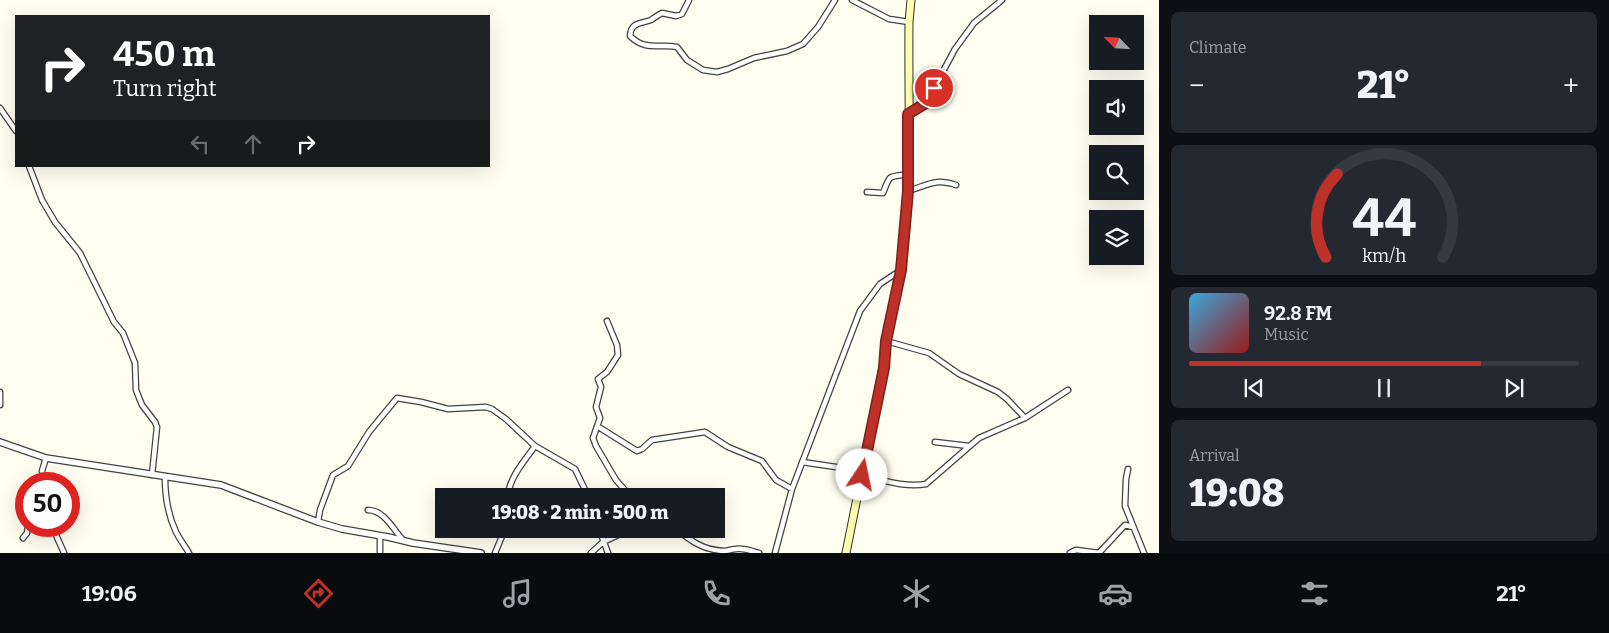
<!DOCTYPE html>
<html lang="en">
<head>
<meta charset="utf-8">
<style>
  body { margin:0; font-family:Bitter,serif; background:#242831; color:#f1f3f6; height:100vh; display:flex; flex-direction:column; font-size:19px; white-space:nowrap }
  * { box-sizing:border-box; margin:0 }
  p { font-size:16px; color:#9ea1a6 }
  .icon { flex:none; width:28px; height:28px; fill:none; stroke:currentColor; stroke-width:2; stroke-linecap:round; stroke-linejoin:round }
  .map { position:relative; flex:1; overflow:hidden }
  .panel { display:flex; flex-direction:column; gap:12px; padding:12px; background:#0d0f14; width:450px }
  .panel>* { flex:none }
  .top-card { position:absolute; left:15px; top:15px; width:475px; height:152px; border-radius:0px; box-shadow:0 5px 20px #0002; background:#202124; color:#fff; overflow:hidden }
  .needle { width:32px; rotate:295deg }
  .controls { position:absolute; left:1089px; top:15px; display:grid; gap:10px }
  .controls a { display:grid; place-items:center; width:55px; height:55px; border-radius:0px; background:#171b24; box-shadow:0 5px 20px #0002; font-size:25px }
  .speed { position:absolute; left:15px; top:472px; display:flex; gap:10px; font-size:25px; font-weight:700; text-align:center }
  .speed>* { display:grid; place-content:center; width:65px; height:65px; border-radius:50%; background:#171b24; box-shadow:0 5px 20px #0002; line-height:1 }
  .speed .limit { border:8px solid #d22; background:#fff; color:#111 }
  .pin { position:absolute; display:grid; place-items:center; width:42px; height:42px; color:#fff; margin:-21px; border:2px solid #fff; border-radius:50%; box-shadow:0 1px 5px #0007 }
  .me { position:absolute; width:55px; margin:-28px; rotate:11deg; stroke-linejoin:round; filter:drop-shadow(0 0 4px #0008) }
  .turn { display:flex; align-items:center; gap:18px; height:105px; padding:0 15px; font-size:22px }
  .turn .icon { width:65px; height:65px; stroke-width:2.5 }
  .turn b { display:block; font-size:35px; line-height:42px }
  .lanes { display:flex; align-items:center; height:48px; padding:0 15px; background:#0003; justify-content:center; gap:25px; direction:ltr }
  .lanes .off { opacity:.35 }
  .big { font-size:38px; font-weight:800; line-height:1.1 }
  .panel .widget { flex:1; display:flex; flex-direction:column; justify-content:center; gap:8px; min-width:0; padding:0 18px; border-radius:8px; background:#242831 }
  .panel .dial { align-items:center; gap:0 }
  .dial svg { height:130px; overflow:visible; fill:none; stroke:#363941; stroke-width:7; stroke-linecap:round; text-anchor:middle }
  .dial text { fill:#f1f3f6; stroke:none }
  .song { display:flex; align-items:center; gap:15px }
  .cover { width:60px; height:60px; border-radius:8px; background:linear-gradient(135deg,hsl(200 70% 55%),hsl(0 70% 35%)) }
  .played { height:5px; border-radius:2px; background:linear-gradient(90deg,#be3128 75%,#363941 75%) }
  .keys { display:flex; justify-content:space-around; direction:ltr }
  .heat { display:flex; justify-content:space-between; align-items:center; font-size:28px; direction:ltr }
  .trip { position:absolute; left:435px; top:488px; width:290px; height:50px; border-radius:0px; background:#171b24; box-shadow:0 5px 20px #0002; font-weight:800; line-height:50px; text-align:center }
  .menu { display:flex; height:80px; justify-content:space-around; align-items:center; background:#090b0e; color:#9ea1a6 }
  .menu .icon { width:35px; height:35px }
  .menu .selected { color:#be3128 }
  .menu b { font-size:22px; color:#f1f3f6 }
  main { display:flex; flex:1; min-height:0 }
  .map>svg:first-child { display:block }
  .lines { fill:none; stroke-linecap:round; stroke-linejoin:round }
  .minor-casing { stroke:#424242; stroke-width:7 }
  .tertiary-casing { stroke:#424242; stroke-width:8 }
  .secondary-casing { stroke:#313131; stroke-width:9 }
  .minor { stroke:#fff; stroke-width:4.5 }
  .tertiary { stroke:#fff; stroke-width:5.5 }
  .secondary { stroke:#fefdad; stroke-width:7 }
  .route-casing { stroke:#7c201a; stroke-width:12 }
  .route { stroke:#be3128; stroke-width:9 }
</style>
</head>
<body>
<main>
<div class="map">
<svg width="1159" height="553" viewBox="0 0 1159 553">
  <rect width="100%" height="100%" fill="#fffef1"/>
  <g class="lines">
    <defs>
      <path id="minor" d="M 689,0 L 682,14 L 676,16 L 662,13 C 658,15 654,18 651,20 C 640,24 631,22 630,36 C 646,52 661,43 677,47 L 687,60 L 703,70 L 717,72 L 728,69 L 754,58 L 787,51 L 803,44 L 818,27 L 835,0
        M 852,0 L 889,19 L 909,22
        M 0,108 L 16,131
        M 909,113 L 926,103 L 955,49 L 974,23 L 1002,0
        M 29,166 L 42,200 L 55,222 L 80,253 L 114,322 L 123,333 L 135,363 L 136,390 L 142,405 L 155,422 L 157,427 L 152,475
        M 908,191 C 929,185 934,178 956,185
        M 867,192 L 883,193 C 891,173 887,178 908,174
        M 607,321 L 617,345 L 618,355 L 607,372 L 598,379 L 601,387 L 596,407 L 600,418 L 593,438 L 596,446 L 616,480 L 630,496
        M 886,341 L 929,353 L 959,374 L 998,392 L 1007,399 L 1025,418
        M 0,392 L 0,405
        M 597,426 L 637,451 L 642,449 L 652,440 L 705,432 L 728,447 L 762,461 L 776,480 L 792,489
        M 935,442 L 969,446
        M 802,462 L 863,471
        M 1128,469 L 1126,479 L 1125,506 L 1144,553
        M 862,475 C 883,480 905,488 926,484 L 979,438 L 1025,418 L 1068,390
        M 165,477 C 165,497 168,515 176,532 C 180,540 185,546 189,553
        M 46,484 L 42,471 L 46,458
        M 508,496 C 509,478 525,460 535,446
        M 368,510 C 384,510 393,529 403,540
        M 318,522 L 320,510 L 333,475 L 348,466 L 369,432 L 397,398 L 421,402 L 448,409 L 486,407 L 492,409 L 506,419 L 535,446 L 575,469 L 588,496
        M 52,526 L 64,553
        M 599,529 L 608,553
        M 676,529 C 691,541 703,550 724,551 C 728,551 732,549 736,549 C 744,548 752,551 759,553
        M 380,536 L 380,553
        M 23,538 L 27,533 L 28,526
        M 495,553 L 505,529
        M 591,553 L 603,542 L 618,535 L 623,529
        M 775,553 L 792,489 L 860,311 L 880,284 L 901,270
        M 1070,553 L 1076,550 L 1099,553
        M 1099,553 L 1125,525 L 1133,527"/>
      <path id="tertiary" d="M 0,442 L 46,458 L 221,485 L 318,522 L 342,529 L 388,537 L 413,543 L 481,553"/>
      <path id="secondary" d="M 846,553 L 883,368 C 886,335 896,303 901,270 C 913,189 908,105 909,22 L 911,0"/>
    </defs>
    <use href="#minor" class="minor-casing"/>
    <use href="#tertiary" class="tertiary-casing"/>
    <use href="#secondary" class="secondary-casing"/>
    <use href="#minor" class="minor"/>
    <use href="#tertiary" class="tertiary"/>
    <use href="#secondary" class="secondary"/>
  </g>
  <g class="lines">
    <defs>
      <path id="route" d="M 862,475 L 884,368 L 886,341 L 901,270 L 908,191 L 908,114 L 926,103 L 934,88"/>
    </defs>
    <use href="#route" class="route-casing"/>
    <use href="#route" class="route"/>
  </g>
</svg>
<div class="controls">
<a><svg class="needle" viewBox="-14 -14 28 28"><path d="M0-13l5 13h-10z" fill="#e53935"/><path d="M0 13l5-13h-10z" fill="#9ea1a6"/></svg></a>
<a><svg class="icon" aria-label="sound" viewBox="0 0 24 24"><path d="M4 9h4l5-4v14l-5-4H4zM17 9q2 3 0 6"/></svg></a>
<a><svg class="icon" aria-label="search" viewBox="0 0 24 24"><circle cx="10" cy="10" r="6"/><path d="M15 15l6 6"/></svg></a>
<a><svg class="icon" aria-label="layers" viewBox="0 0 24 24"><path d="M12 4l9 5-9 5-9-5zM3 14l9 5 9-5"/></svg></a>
</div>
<div class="speed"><div class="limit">50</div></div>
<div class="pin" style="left:934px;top:88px;background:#d93025"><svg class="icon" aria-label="arrive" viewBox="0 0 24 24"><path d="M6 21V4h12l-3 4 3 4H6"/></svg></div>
<svg class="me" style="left:862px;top:475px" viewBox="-20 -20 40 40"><circle r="19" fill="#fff"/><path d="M0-13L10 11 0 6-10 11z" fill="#be3128"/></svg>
<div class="trip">19:08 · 2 min · 500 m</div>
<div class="top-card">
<div class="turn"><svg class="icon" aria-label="right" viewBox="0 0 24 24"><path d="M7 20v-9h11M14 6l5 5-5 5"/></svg><div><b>450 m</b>Turn right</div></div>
<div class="lanes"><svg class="icon off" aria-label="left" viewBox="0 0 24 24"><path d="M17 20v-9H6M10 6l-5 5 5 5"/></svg><svg class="icon off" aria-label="ahead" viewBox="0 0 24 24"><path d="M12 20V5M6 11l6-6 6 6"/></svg><svg class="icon" aria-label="right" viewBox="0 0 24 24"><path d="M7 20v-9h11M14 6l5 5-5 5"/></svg></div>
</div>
</div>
<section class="panel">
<div class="widget"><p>Climate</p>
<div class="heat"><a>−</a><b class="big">21°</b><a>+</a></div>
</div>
<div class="widget dial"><svg viewBox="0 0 100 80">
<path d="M14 69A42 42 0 1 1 86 69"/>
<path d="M14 69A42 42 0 0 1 21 18" stroke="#be3128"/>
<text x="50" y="56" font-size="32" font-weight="700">44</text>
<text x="50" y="72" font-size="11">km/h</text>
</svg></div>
<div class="widget">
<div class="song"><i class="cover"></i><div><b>92.8 FM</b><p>Music</p></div></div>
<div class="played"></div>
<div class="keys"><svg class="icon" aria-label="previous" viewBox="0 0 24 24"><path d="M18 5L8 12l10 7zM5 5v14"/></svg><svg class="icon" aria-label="pause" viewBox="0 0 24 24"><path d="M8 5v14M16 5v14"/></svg><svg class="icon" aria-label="next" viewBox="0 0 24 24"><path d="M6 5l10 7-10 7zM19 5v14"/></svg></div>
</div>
<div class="widget"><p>Arrival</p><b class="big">19:08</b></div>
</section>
</main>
<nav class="menu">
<b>19:06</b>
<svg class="icon selected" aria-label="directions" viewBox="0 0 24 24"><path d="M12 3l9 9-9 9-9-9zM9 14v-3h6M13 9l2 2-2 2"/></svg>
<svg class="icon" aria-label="music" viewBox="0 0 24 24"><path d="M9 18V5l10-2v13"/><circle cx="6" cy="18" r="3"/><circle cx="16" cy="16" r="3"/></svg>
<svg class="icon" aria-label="phone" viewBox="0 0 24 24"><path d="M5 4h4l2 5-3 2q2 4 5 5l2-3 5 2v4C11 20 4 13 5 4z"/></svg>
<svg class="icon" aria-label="climate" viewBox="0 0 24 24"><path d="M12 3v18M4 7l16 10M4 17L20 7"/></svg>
<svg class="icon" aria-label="car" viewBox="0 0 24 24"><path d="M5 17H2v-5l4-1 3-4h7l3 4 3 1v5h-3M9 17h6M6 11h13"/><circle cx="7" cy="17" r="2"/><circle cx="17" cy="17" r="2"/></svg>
<svg class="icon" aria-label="filters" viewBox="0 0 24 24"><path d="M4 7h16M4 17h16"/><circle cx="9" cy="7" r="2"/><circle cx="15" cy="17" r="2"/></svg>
<b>21°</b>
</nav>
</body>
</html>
